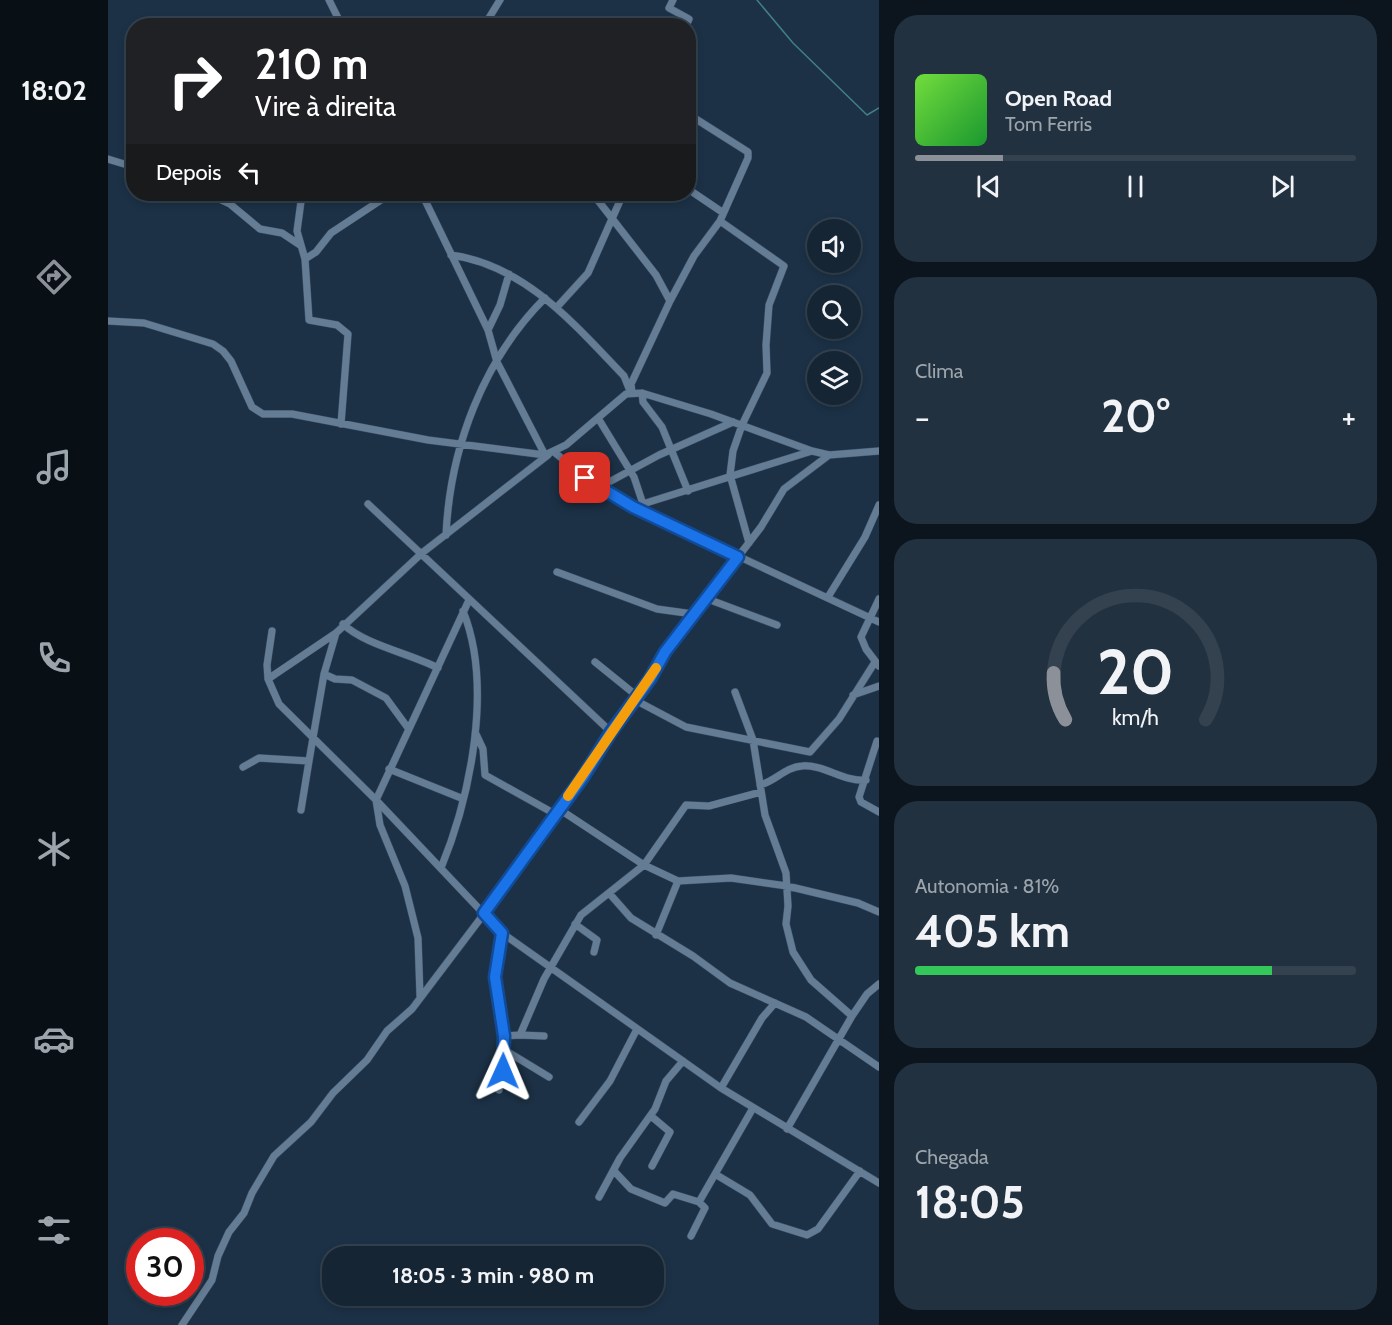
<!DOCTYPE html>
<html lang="pt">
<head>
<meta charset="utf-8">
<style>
  body { margin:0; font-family:Cabin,sans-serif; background:#223140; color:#f1f3f6; height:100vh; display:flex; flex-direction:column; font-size:22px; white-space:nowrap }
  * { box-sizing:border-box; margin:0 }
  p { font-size:20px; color:#9da5ac }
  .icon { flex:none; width:33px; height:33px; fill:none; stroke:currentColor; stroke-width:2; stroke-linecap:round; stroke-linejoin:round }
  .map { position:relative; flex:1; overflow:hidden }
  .panel { display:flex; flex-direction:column; gap:15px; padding:15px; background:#0c141d; width:513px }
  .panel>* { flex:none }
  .hud { position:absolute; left:18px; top:18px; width:570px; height:183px; border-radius:24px; box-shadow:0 3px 9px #0003,0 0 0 2px #34424f; background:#202124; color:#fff; overflow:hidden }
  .tools { position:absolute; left:699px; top:219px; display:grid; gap:12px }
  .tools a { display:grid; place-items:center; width:54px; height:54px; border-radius:50%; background:#152534; box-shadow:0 3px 9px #0003,0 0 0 2px #34424f; font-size:30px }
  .speed { position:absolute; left:18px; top:1228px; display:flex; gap:12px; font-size:30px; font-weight:700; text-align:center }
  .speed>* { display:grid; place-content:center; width:78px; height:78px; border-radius:50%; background:#152534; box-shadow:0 3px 9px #0003,0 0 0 2px #34424f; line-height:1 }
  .speed .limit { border:9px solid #d22; background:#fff; color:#111 }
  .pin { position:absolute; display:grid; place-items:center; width:51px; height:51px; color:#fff; margin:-26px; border-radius:12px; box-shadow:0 3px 9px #0006 }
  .me { position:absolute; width:66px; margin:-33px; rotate:1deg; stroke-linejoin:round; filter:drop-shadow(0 0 4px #0008) }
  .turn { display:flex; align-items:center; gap:21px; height:126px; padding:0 30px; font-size:27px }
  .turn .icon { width:78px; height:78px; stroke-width:2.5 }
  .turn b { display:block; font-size:42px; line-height:51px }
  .then { display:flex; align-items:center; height:57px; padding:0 30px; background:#0003; gap:12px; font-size:22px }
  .big { font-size:45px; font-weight:700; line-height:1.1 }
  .panel .tile { flex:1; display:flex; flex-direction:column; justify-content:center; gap:9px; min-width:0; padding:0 21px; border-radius:24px; background:#223140 }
  .panel .dial { align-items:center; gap:0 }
  .dial svg { height:156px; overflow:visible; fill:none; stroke:#34424f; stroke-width:7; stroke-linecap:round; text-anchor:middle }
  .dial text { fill:#f1f3f6; stroke:none }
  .song { display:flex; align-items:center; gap:18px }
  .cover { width:72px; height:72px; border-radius:9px; background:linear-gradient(135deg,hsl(100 70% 55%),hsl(130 70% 35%)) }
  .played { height:6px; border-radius:3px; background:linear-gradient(90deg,#8c9099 20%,#34424f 20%) }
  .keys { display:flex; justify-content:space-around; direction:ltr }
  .heat { display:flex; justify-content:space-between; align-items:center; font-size:33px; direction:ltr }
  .charge { height:9px; border-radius:4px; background:linear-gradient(90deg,#34c759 81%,#34424f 0) }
  .trip { position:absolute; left:214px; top:1246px; width:342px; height:60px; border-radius:24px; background:#152534; box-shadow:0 3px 9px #0003,0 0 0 2px #34424f; font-weight:700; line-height:60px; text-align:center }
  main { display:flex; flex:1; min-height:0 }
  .menu { display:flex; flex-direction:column; width:108px; justify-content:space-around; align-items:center; background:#080f15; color:#9da5ac }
  .menu .icon { width:42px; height:42px }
  .menu .current { color:#8c9099 }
  .menu b { font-size:27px; color:#f1f3f6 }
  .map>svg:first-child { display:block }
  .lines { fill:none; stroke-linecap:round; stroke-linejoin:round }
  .stream { stroke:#418088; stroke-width:1.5 }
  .minor-casing { stroke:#3b4e60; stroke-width:8 }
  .minor { stroke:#657c95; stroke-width:7 }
  .route-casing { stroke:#114b97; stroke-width:15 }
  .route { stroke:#1a73e8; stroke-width:10 }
  .slow { stroke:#f59e0b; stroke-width:10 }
</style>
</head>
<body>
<main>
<nav class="menu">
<b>18:02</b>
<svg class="icon current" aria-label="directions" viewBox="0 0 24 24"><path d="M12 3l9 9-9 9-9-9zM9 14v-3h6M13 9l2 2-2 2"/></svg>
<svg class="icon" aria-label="music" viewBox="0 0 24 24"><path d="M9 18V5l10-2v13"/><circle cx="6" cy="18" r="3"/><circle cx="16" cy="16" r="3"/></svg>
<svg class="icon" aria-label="phone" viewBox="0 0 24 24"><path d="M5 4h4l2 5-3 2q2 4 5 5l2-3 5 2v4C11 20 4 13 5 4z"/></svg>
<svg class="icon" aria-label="climate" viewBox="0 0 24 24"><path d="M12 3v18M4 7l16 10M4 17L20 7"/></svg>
<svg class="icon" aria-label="car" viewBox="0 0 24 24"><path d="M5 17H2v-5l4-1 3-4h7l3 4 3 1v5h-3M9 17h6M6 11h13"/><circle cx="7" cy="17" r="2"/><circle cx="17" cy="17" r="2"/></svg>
<svg class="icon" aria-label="filters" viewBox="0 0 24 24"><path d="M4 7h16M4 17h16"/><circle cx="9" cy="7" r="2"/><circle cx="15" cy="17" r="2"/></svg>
</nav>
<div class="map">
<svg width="771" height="1325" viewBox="0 0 771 1325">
  <rect width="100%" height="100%" fill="#1c3146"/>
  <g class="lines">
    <path class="stream" d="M 649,0 L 685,43 L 759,115 L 771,108"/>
    <defs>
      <path id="minor" d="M 221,0 L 234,26
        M 565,0 L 561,8 L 581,19 L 578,26
        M 376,26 L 392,0
        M 0,159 L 26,167
        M 580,189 L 614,212
        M 101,194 L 122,204 L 152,229 L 174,233 L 192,245
        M 194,194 L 189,231 L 197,259 L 201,320 L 229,325 L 240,334 L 233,424
        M 314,194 L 380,330 L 389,362 L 437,455
        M 485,194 L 548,275 L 562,301
        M 612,221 L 676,266 L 661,305 L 658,345 L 659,373 L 634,425 L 625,451 L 622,475 L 641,543
        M 343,255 C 417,265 467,325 516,376 L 522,391
        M 197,259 L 208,252 L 223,233 L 282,194
        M 449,307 L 480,273 L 515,194
        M 0,321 L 36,323 L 105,344 L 115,351 L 123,361 L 144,407 L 155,414 L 184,414 L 320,440 L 437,455 L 458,445 L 518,394 L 534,393 L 603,414 L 704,451 L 721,455 L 771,451
        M 380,330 L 392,305 L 401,274
        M 524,393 L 523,384 L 562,301 L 586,256 L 612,221 L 640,158 L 640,152 L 580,114
        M 534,393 L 535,402 L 554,427 L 580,491
        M 490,418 L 526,477 L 535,504
        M 446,452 L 490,488 L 525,507 L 771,622
        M 490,488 L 551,455 L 625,422
        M 260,504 L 503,732
        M 525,507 L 704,451
        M 338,535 C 342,448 375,360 437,298
        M 449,572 L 549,609 L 585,614
        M 720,597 L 757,537 L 771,505
        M 597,598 L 669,625
        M 771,599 L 753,637 L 758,649 L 771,666
        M 361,600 L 268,800 L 394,933 L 613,1088 L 771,1183
        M 235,624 C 257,645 301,653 330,668
        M 164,631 L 159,665 L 160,679 L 171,704 L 268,800 L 272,825 L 297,886 L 310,938 L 312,996
        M 487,662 L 529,696
        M 216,674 L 227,679 L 244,680 L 278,698 L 300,728
        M 160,679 L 228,633 L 314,553 L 440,455
        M 627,692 L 645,740 L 657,815 L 678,873 L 680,906 L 678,924 L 685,952 L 703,980 L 744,1016 L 679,1129
        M 745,695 L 771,686
        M 527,700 L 578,727 L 702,752 L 731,719 L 767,662
        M 368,734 L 375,749 L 377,775 L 447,814
        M 769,741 L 751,797 L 753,802 L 771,812
        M 135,767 L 151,758 L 201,761 L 216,674 L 228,633
        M 281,769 L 353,798
        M 652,785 C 668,781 677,767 694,766 C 716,764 735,782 758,780
        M 653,792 L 601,806 L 578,805 L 536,865 L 570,881 L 623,878 L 679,886 L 750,903 L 771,912
        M 193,810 L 201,761
        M 333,868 C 363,795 385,685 355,611
        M 501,893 L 523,918 L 585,956 L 622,983 L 698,1017 L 771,1067
        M 467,924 L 489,940 L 486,952
        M 548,935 L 570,881
        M 744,1016 L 759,994 L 771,984
        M 412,1035 L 436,1036
        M 396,1036 L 412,1035 L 436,979 L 473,915 L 536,865 L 451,809
        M 395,1049 L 441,1077
        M 613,1088 L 654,1018 L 667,1003
        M 391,1090 C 402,1049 388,1015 387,974 C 387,961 390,947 394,933
        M 543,1116 L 562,1132 L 544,1166
        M 471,1122 L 502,1081 L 529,1029
        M 506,1171 L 523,1189 L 557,1203 L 565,1194 L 591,1202 L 645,1108
        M 607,1174 L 642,1195 L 664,1224 L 699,1235 L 710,1229 L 752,1171
        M 491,1197 L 512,1158 L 547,1109 L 558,1081 L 575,1061
        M 583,1236 L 597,1208 L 591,1202
        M 74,1325 L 104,1280 L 110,1256 L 121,1232 L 136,1213 L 144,1193 L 166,1156 L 203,1122 L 225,1093 L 259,1060 L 279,1031 L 304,1009 L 416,861 L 542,679 L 557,652 L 653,527 L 676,489 L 721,455"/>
    </defs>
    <use href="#minor" class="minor-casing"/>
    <use href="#minor" class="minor"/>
  </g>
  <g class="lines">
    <defs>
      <path id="route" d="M 395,1071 L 396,1036 L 387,977 L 394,933 L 376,913 L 475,777 L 503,732 L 542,679 L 557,652 L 630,557 L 525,507 L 477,478"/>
    </defs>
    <use href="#route" class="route-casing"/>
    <use href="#route" class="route"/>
    <path class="slow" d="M 460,796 L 548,668"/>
  </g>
</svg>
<div class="tools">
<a><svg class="icon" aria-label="sound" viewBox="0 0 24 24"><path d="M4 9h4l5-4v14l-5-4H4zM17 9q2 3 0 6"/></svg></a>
<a><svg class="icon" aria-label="search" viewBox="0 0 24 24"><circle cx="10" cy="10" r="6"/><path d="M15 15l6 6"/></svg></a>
<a><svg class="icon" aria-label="layers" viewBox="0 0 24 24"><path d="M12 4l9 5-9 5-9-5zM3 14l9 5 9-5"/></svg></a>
</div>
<div class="speed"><div class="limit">30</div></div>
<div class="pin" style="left:477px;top:478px;background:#d93025"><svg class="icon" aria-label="arrive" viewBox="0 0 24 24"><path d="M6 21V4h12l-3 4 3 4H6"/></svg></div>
<svg class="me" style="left:395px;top:1071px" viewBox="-20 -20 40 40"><path d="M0-17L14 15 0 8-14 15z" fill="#1a73e8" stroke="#fff" stroke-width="4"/></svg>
<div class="trip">18:05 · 3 min · 980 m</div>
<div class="hud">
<div class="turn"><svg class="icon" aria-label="right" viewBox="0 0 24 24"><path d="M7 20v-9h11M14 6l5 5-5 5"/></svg><div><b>210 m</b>Vire à direita</div></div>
<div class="then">Depois<svg class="icon" aria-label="left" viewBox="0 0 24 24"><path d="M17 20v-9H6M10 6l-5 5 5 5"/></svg></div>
</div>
</div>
<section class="panel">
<div class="tile">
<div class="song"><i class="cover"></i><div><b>Open Road</b><p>Tom Ferris</p></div></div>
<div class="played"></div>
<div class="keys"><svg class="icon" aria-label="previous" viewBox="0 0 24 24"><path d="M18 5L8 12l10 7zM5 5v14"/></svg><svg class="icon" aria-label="pause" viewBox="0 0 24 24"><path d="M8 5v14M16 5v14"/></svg><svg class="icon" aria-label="next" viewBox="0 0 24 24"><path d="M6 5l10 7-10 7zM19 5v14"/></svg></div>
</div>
<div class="tile"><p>Clima</p>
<div class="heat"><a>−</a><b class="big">20°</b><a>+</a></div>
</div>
<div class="tile dial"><svg viewBox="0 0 100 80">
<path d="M14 69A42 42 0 1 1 86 69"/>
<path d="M14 69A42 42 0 0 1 8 45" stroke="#8c9099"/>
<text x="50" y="56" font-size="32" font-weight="700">20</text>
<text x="50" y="72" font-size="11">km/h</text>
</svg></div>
<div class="tile"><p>Autonomia · 81%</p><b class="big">405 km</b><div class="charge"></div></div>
<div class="tile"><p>Chegada</p><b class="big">18:05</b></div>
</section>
</main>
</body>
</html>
